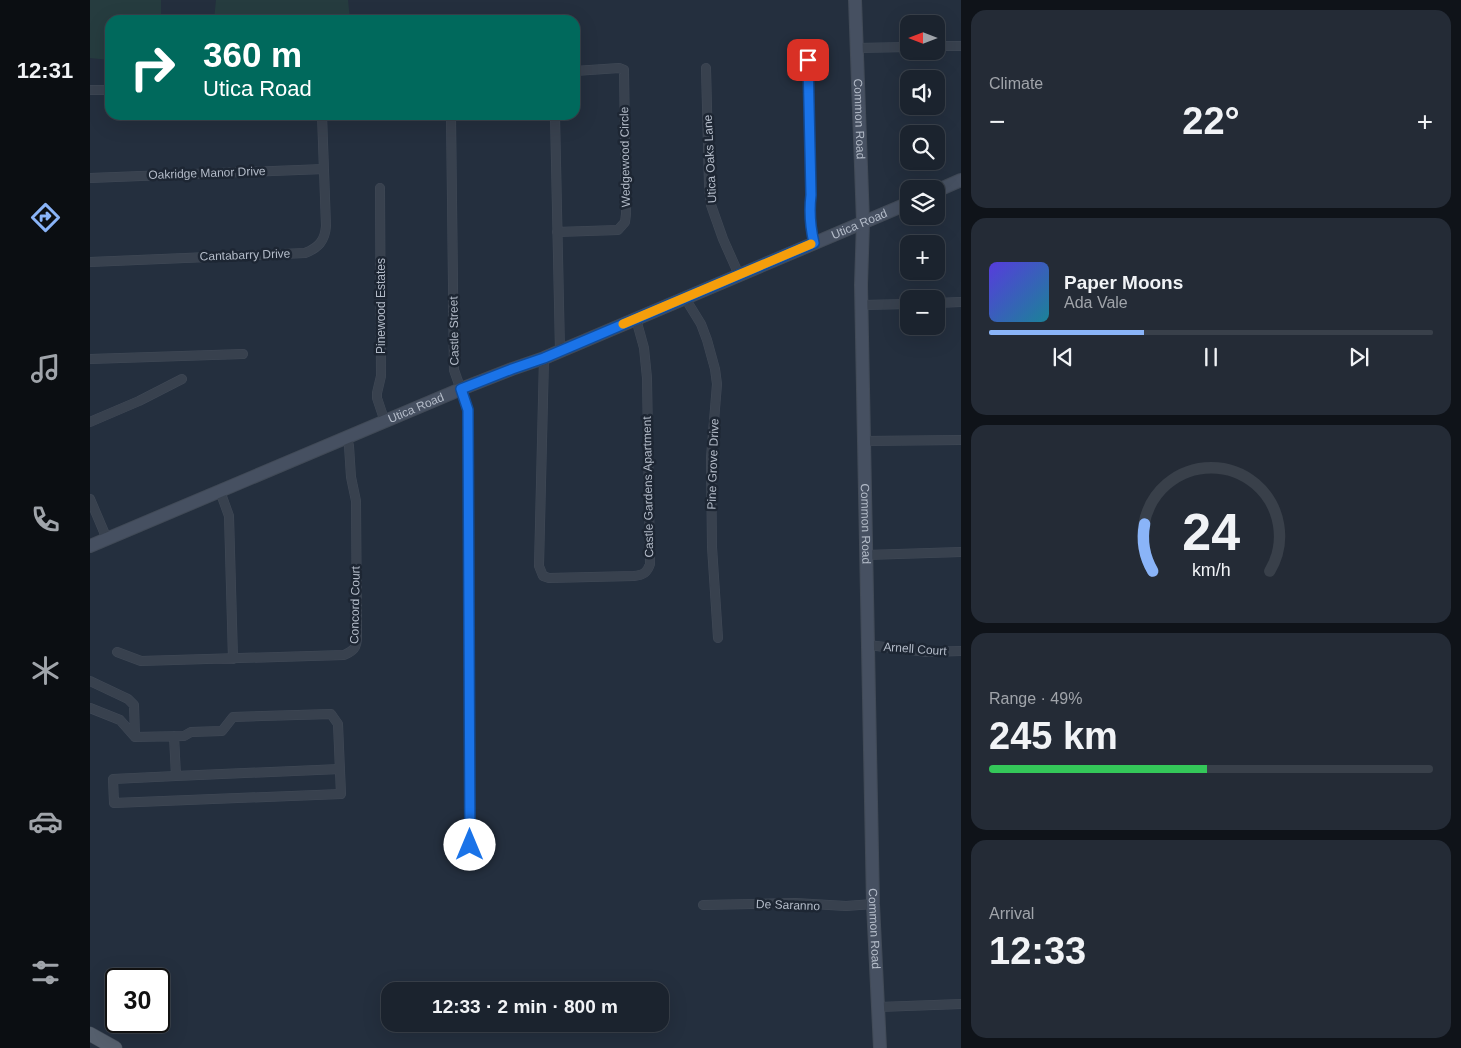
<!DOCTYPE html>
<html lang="en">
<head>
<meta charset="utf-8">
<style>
  body { margin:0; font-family:Helvetica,sans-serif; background:#242b36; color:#f1f3f6; height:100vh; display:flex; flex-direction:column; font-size:19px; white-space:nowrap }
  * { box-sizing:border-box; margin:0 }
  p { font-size:16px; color:#a0a4aa }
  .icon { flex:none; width:28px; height:28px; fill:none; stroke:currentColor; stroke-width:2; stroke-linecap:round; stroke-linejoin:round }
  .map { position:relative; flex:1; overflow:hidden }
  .details { display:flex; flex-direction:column; gap:10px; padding:10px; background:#0f1319; width:500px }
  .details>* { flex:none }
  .banner { position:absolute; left:15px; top:15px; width:475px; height:105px; border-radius:15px; box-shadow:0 5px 20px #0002,0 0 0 1px #39404a; background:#00695c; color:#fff; overflow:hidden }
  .needle { width:32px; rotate:270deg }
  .buttons { position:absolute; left:810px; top:15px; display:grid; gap:10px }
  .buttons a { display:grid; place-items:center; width:45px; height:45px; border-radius:10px; background:#1b232e; box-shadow:0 5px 20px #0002,0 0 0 1px #39404a; font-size:25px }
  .speed { position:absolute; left:15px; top:968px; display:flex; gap:10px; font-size:25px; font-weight:700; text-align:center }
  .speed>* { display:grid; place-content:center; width:65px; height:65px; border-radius:50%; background:#1b232e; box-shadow:0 5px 20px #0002,0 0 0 1px #39404a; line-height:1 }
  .speed .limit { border:2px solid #111; border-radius:8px; background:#fff; color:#111 }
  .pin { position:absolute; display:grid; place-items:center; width:42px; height:42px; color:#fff; margin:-21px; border-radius:10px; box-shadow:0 2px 8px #0006 }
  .me { position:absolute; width:55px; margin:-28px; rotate:0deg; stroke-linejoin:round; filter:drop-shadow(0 0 4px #0008) }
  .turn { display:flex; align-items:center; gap:18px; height:105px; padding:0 15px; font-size:22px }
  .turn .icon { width:65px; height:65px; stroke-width:2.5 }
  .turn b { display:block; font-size:35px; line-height:42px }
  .big { font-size:38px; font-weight:700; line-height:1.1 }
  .details .card { flex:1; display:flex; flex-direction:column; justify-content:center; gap:8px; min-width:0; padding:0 18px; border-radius:15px; background:#242b36 }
  .details .dial { align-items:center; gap:0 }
  .dial svg { height:130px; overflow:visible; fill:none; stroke:#39404a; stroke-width:7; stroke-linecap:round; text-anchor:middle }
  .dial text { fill:#f1f3f6; stroke:none }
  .song { display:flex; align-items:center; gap:15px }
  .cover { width:60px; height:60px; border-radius:8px; background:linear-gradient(135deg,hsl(250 70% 55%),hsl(190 70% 35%)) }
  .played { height:5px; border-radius:2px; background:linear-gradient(90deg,#8ab4f8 35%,#39404a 35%) }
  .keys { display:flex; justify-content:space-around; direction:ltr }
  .heat { display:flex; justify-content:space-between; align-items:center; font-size:28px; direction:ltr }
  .charge { height:8px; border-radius:4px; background:linear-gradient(90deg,#34c759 49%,#39404a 0) }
  .trip { position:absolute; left:291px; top:982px; width:288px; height:50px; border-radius:15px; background:#1b232e; box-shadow:0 5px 20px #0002,0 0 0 1px #39404a; font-weight:700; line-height:50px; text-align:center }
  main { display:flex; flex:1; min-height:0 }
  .tabs { display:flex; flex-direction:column; width:90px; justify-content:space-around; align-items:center; background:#0b0e12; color:#a0a4aa }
  .tabs .icon { width:35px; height:35px }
  .tabs .on { color:#8ab4f8 }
  .tabs b { font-size:22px; color:#f1f3f6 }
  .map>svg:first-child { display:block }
  .green { fill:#263c3f }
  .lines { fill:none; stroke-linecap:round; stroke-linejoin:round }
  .street-casing { stroke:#414a57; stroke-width:10 }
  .secondary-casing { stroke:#414a57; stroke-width:14 }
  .primary-casing { stroke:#414a57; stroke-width:15 }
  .street { stroke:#38414e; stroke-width:9 }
  .secondary { stroke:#465061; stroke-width:12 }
  .primary { stroke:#56606e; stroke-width:14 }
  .route-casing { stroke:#114b97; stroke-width:12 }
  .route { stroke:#1a73e8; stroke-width:9 }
  .slow { stroke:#f59e0b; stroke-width:9 }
  .labels { text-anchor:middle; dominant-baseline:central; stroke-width:5; stroke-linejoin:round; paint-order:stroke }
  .street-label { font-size:12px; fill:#b4bcc9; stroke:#1d2633 }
</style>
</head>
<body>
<main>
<nav class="tabs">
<b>12:31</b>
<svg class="icon on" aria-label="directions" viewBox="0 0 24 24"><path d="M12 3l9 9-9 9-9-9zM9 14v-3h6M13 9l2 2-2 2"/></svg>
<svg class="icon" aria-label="music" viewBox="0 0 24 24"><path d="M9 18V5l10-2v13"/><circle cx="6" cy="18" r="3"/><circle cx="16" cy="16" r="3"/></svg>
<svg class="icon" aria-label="phone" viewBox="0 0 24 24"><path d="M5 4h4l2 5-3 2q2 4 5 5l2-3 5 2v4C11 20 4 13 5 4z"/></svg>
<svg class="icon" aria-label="climate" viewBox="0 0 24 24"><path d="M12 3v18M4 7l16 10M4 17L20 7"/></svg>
<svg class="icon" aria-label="car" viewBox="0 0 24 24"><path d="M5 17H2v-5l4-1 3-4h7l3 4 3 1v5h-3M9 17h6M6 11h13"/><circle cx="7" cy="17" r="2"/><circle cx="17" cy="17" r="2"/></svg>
<svg class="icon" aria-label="filters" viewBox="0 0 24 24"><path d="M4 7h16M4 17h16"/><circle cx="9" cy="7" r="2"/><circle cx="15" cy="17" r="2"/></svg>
</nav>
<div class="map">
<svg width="871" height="1048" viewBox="0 0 871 1048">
  <rect width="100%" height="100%" fill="#242f3e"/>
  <path class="green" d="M 0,0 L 71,0 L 71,20 L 20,20 L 20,60 L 0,58 Z
    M 126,0 L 258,0 L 260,20 L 124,20 Z"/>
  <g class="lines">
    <defs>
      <path id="street" d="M 846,46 L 871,46
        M 767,48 L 819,47
        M 718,60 L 721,195 C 719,212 720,226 724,243
        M 616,68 L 619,185 L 621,205 L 633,239 L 649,275
        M 0,90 L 20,90
        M 361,115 L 364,370 L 378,410 L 380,845
        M 465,115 L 470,351
        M 0,178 L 234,169
        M 290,188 L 291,376 L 287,393 L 287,398 L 295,422
        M 467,232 L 528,230 L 535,222 L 536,214 L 534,70 L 529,68 L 485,71
        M 0,262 L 215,253 C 228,248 235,241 236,226 L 232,115
        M 595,298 L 611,324 L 617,340 L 625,369 L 627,384 L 621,458 L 622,547 L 628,638
        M 846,303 L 871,302
        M 772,305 L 819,304
        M 454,358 L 449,566 L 453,576 L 459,578 L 544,576 C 553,575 557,573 560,564 L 557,378 L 554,348 L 546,319
        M 0,359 L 153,354
        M 0,422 L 49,401 L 92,379
        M 774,441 L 871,440
        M 130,491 L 139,516 L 143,659
        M 0,499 L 17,539
        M 776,555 L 871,552
        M 778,645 L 837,652 L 871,651
        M 27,652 L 51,661 L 254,655 C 263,651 267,648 267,637 L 266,501 L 261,477 L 259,446 L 257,438
        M 0,681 L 38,699 L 44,705 L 45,737
        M 0,708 L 30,720 L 45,737 L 94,736 L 101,732 L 132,731 L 143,717 L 241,714 L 248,724 L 251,794 L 24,803 L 23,779 L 86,776 L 84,736
        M 86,776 L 250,769
        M 613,905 L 705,903 L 756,906 L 783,904
        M 789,1007 L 871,1004"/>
      <g id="secondary">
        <path id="s1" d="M 765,0 L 773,222 L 771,285 L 774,441 L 783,904 L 790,1048"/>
        <path d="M 846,191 L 871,180"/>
        <path id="s2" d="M 0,546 L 371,389 L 422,369 L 454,358 L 819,203"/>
      </g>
      <path id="primary" d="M 0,1034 L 25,1048"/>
    </defs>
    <use href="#street" class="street-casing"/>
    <use href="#secondary" class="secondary-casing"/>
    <use href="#primary" class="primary-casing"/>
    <use href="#street" class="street"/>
    <use href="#secondary" class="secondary"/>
    <use href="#primary" class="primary"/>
  </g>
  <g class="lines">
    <defs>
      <path id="route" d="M 380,845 L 378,410 L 371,389 L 422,369 L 454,358 L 724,243 C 720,226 719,212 721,195 L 718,60"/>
    </defs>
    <use href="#route" class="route-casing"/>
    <use href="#route" class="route"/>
    <path class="slow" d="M 533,324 L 721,244"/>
  </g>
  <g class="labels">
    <g class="street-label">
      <text stroke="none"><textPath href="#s1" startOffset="119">Common Road</textPath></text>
      <text transform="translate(535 157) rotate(-91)">Wedgewood Circle</text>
      <text transform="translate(620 159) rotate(-93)">Utica Oaks Lane</text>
      <text transform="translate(117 173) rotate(-2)">Oakridge Manor Drive</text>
      <text stroke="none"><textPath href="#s2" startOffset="834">Utica Road</textPath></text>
      <text transform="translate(155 255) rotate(-2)">Cantabarry Drive</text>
      <text transform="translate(291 306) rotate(-90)">Pinewood Estates</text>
      <text transform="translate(364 331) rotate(-91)">Castle Street</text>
      <text stroke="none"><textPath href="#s2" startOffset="354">Utica Road</textPath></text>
      <text transform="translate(623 464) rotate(-88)">Pine Grove Drive</text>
      <text transform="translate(558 487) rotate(-91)">Castle Gardens Apartment</text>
      <text stroke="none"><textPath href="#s1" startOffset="524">Common Road</textPath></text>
      <text transform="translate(265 605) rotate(-89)">Concord Court</text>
      <text transform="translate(825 649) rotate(4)">Arnell Court</text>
      <text transform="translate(698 905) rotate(2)">De Saranno</text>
      <text stroke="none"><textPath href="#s1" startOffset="929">Common Road</textPath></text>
    </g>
  </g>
</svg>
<div class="buttons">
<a><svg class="needle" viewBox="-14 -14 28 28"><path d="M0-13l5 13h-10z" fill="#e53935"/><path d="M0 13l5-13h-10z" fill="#a0a4aa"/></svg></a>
<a><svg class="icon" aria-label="sound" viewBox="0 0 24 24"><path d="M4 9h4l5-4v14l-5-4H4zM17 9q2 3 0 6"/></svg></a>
<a><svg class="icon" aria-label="search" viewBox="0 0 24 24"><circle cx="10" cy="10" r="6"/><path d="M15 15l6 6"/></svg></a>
<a><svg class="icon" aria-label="layers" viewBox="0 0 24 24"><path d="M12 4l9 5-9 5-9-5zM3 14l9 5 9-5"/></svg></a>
<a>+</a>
<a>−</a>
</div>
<div class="speed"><div class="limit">30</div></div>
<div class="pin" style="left:718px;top:60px;background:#d93025"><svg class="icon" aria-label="arrive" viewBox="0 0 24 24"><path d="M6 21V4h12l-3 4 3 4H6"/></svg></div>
<svg class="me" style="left:380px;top:845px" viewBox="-20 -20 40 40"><circle r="19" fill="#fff"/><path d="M0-13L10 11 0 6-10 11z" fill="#1a73e8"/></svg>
<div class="trip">12:33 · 2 min · 800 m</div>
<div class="banner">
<div class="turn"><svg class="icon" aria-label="right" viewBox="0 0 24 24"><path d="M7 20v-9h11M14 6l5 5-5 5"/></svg><div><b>360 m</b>Utica Road</div></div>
</div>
</div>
<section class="details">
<div class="card"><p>Climate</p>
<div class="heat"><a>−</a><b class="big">22°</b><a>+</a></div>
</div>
<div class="card">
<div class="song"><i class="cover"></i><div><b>Paper Moons</b><p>Ada Vale</p></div></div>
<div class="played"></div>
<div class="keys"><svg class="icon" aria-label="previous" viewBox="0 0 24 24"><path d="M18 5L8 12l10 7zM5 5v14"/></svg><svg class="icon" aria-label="pause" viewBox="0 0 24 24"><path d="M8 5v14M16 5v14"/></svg><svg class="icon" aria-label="next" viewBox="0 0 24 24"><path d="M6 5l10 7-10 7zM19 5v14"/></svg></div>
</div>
<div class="card dial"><svg viewBox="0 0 100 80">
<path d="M14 69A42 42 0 1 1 86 69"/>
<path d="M14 69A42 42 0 0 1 9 40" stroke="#8ab4f8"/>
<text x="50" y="56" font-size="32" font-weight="700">24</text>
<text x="50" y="72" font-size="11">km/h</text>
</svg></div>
<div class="card"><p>Range · 49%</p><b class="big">245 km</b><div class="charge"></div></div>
<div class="card"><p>Arrival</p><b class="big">12:33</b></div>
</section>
</main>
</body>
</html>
